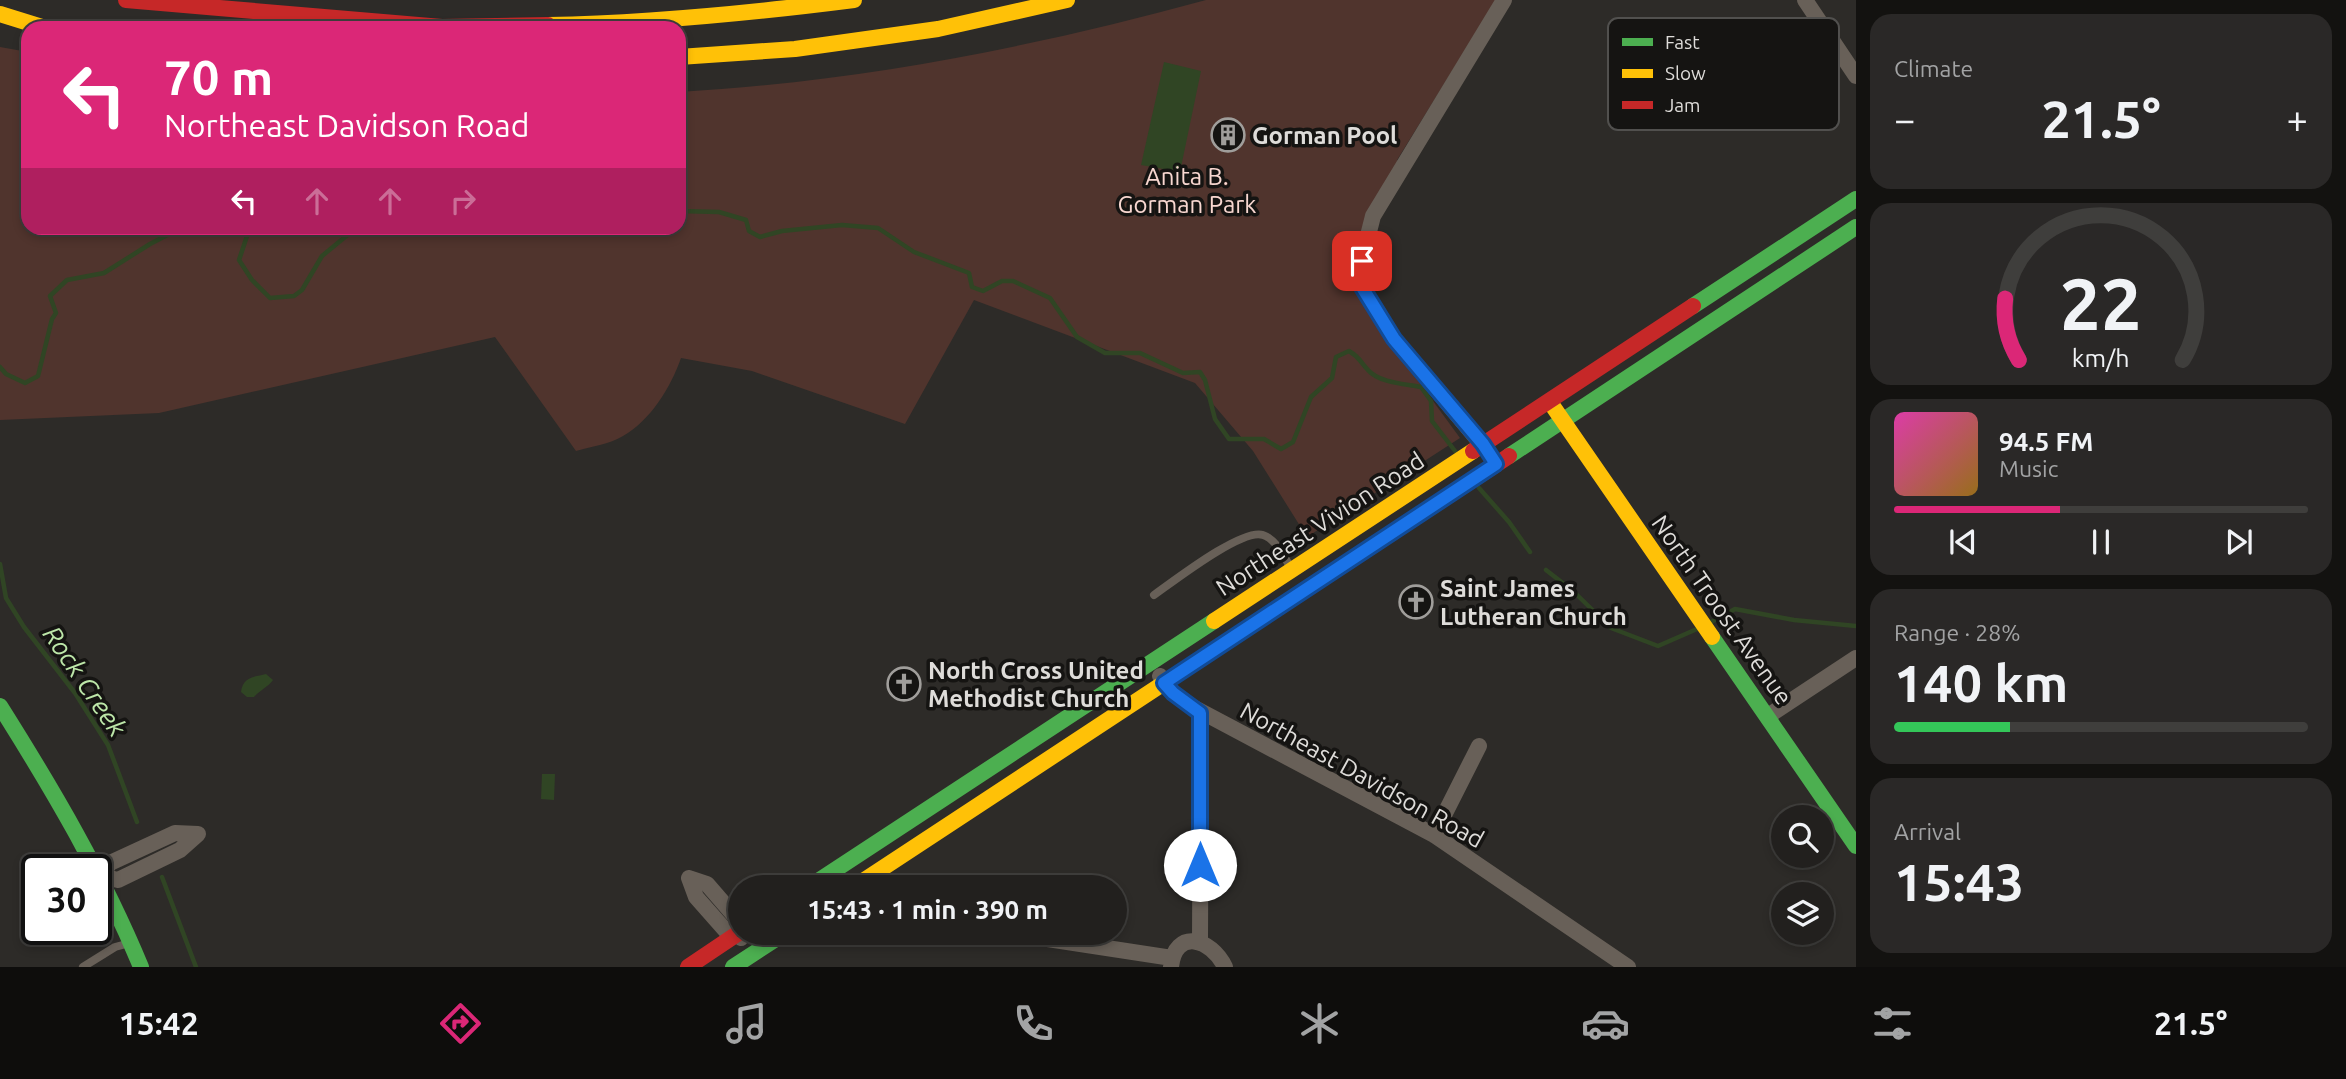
<!DOCTYPE html>
<html lang="en">
<head>
<meta charset="utf-8">
<style>
  body { margin:0; font-family:Ubuntu,sans-serif; background:#2a2827; color:#f1f3f6; height:100vh; display:flex; flex-direction:column; font-size:26px; white-space:nowrap }
  * { box-sizing:border-box; margin:0 }
  p { font-size:23px; color:#a2a3a4 }
  .icon { flex:none; width:38px; height:38px; fill:none; stroke:currentColor; stroke-width:2; stroke-linecap:round; stroke-linejoin:round }
  .map { position:relative; flex:1; overflow:hidden }
  .side { display:flex; flex-direction:column; gap:14px; padding:14px; background:#131210; width:490px }
  .side>* { flex:none }
  .hud { position:absolute; left:21px; top:21px; width:665px; height:214px; border-radius:21px; box-shadow:0 4px 10px #0003,0 0 0 2px #3f3e3c; background:#db2777; color:#fff; overflow:hidden }
  .fabs { position:absolute; left:1771px; top:805px; display:grid; gap:14px }
  .fabs a { display:grid; place-items:center; width:63px; height:63px; border-radius:50%; background:#22201e; box-shadow:0 4px 10px #0003,0 0 0 2px #3f3e3c; font-size:35px }
  .speed { position:absolute; left:21px; top:854px; display:flex; gap:14px; font-size:35px; font-weight:700; text-align:center }
  .speed>* { display:grid; place-content:center; width:91px; height:91px; border-radius:50%; background:#22201e; box-shadow:0 4px 10px #0003,0 0 0 2px #3f3e3c; line-height:1 }
  .speed .limit { border:4px solid #111; border-radius:10px; background:#fff; color:#111 }
  .pin { position:absolute; display:grid; place-items:center; width:60px; height:60px; color:#fff; margin:-30px; border-radius:14px; box-shadow:0 4px 10px #0006 }
  .me { position:absolute; width:77px; margin:-38px; rotate:0deg; stroke-linejoin:round; filter:drop-shadow(0 0 5px #0008) }
  .turn { display:flex; align-items:center; gap:24px; height:147px; padding:0 28px; font-size:32px }
  .turn .icon { width:91px; height:91px; stroke-width:2.5 }
  .turn b { display:block; font-size:49px; line-height:60px }
  .lanes { display:flex; align-items:center; height:66px; padding:0 28px; background:#0003; justify-content:center; gap:35px; direction:ltr }
  .lanes .off { opacity:.35 }
  .big { font-size:52px; font-weight:700; line-height:1.1 }
  .side .card { flex:1; display:flex; flex-direction:column; justify-content:center; gap:10px; min-width:0; padding:0 24px; border-radius:21px; background:#2a2827 }
  .side .dial { align-items:center; gap:0 }
  .dial svg { height:182px; overflow:visible; fill:none; stroke:#3f3e3c; stroke-width:7; stroke-linecap:round; text-anchor:middle }
  .dial text { fill:#f1f3f6; stroke:none }
  .song { display:flex; align-items:center; gap:21px }
  .cover { width:84px; height:84px; border-radius:10px; background:linear-gradient(135deg,hsl(320 70% 55%),hsl(40 70% 35%)) }
  .played { height:7px; border-radius:4px; background:linear-gradient(90deg,#db2777 40%,#3f3e3c 40%) }
  .keys { display:flex; justify-content:space-around; direction:ltr }
  .heat { display:flex; justify-content:space-between; align-items:center; font-size:38px; direction:ltr }
  .charge { height:10px; border-radius:5px; background:linear-gradient(90deg,#34c759 28%,#3f3e3c 0) }
  .trip { position:absolute; left:728px; top:875px; width:399px; height:70px; border-radius:35px; background:#22201e; box-shadow:0 4px 10px #0003,0 0 0 2px #3f3e3c; font-weight:700; line-height:70px; text-align:center }
  .tab-bar { display:flex; height:112px; justify-content:space-around; align-items:center; background:#0e0d0c; color:#a2a3a4 }
  .tab-bar .icon { width:49px; height:49px }
  .tab-bar .active { color:#db2777 }
  .tab-bar b { font-size:32px; color:#f1f3f6 }
  main { display:flex; flex:1; min-height:0 }
  .map>svg:first-child { display:block }
  .green { fill:#50342d }
  .water { fill:#304524 }
  .lines { fill:none; stroke-linecap:round; stroke-linejoin:round }
  .stream { stroke:#304524; stroke-width:4.5 }
  .lane { stroke:#686058; stroke-width:8 }
  .street { stroke:#686058; stroke-width:16 }
  .fast { stroke:#4caf50; stroke-width:16 }
  .slow { stroke:#ffc107; stroke-width:16 }
  .jam { stroke:#c62828; stroke-width:16 }
  .route-casing { stroke:#114b97; stroke-width:18 }
  .route { stroke:#1a73e8; stroke-width:12 }
  .labels { text-anchor:middle; dominant-baseline:central; stroke-width:7; stroke-linejoin:round; paint-order:stroke }
  .poi-label { font-size:24px; font-weight:bold; fill:#dedcd9; stroke:#151412; text-anchor:start }
  .park-label { font-size:24px; fill:#f8d7d0; stroke:#151412 }
  .street-label { font-size:24px; fill:#dedcd9; stroke:#151412 }
  .water-label { font-size:26px; font-style:italic; fill:#bde7a9; stroke:#151412 }
  .key { fill:#151412; stroke:#51504e; stroke-width:2 }
  .key-label { font-size:19px; fill:#dedcd9 }
</style>
</head>
<body>
<main>
<div class="map">
<svg width="1856" height="967" viewBox="0 0 1856 967">
  <rect width="100%" height="100%" fill="#2d2b28"/>
  <path class="green" d="M 1206,0 L 1496,0 L 1397,160 L 1402,168 L 1373,216 L 1358,279 L 1414,375 L 1460,438 L 1307,537 L 1253,451 L 1195,383 L 974,300 L 905,424 L 752,371 L 681,358 C 671,387 650,421 623,436 C 610,444 590,447 576,451 L 495,337 L 159,413 L 0,420 L 0,47 L 28,52 L 28,228 L 679,228 L 679,92 C 857,82 1035,47 1206,0 Z"/>
  <path class="water" d="M 1164,62 L 1201,71 L 1180,172 L 1141,165 Z
    M 266,674 L 273,680 C 268,687 260,690 254,697 L 247,697 L 241,692 C 243,677 254,677 266,674 Z
    M 542,774 L 555,774 L 554,800 L 541,799 Z"/>
  <g class="lines">
    <path class="stream" d="M 679,211 L 719,212 L 746,220 L 749,231 L 760,237 L 782,231 L 842,225 L 878,228 L 914,252 L 969,273 L 972,287 L 983,291 L 1002,281 L 1013,281 L 1050,298 L 1077,337 L 1105,353 L 1140,353 L 1183,373 L 1200,372 L 1205,380 L 1215,419 L 1229,439 L 1264,439 L 1281,449 L 1293,442 L 1311,397 L 1332,378 L 1336,357 L 1349,351 C 1361,358 1360,362 1368,370 C 1379,383 1406,384 1421,387 L 1431,401 L 1432,421 L 1455,451
      M 245,228 L 248,233 L 239,260 L 252,280 L 270,298 L 294,296 L 302,290 L 322,256 L 356,228
      M 0,367 L 6,374 L 25,383 L 38,376 L 52,319 L 56,313 L 50,296 L 67,280 L 104,273 L 150,244 L 181,228
      M 1479,488 L 1509,522 L 1530,552
      M 0,564 L 6,598 L 24,627 L 75,693 L 108,745 L 137,822
      M 1546,570 L 1573,591 L 1611,628 L 1658,646 L 1697,629
      M 1711,622 L 1735,609 L 1794,620 L 1856,626
      M 162,877 L 196,967"/>
    <path class="lane" d="M 1154,595 C 1174,581 1242,528 1263,535 C 1276,539 1284,557 1291,568
      M 83,967 L 115,947 L 130,943"/>
    <path class="street" d="M 1805,0 L 1856,76
      M 1487,451 L 1394,339 L 1357,279 L 1373,216 L 1504,0
      M 1160,676 L 1173,693 L 1187,704 L 1434,835 L 1628,967
      M 1768,716 L 1856,658
      M 175,833 L 198,834 L 180,850 L 118,880 L 101,876 L 110,863 Z
      M 1434,835 L 1479,746
      M 689,878 L 707,884 L 739,921 L 738,934 L 741,938
      M 689,878 L 696,897 L 726,931 L 738,934
      M 1028,936 L 1172,958
      M 1200,942 L 1201,713
      M 1171,967 C 1175,928 1211,938 1225,967"/>
    <path class="fast" d="M 1693,306 L 1856,199
      M 1509,456 L 1856,227
      M 1712,637 L 1856,846
      M 0,706 C 53,790 103,875 141,967
      M 809,887 L 1214,621
      M 733,967 L 785,933"/>
    <path class="slow" d="M 0,14 L 45,28
      M 548,25 C 650,23 752,13 854,0
      M 679,57 L 795,49 L 938,29 L 1067,0
      M 1552,405 L 1712,637
      M 1214,621 L 1473,451
      M 854,887 L 1281,606"/>
    <path class="jam" d="M 126,0 L 442,27 L 548,25
      M 1473,451 L 1693,306
      M 1281,606 L 1509,456
      M 688,967 L 740,932"/>
  </g>
  <g class="lines">
    <defs>
      <path id="route" d="M 1200,865 L 1200,713 L 1173,693 L 1164,683 L 1496,464 L 1483,444 L 1394,339 L 1357,279 L 1362,261"/>
    </defs>
    <use href="#route" class="route-casing"/>
    <use href="#route" class="route"/>
  </g>
  <defs>
    <symbol id="building-ring" viewBox="-11 -11 22 22"><circle r="9.5" fill="#151412" stroke="#a09e9b" stroke-width="1.5"/><path d="M-4-6H4V6H1V3H-1V6H-4ZM-2.5-4.3h1.7v1.8h-1.7ZM.8-4.3h1.7v1.8H.8ZM-2.5-1h1.7V.8h-1.7ZM.8-1h1.7V.8H.8Z" fill="#a09e9b"/></symbol>
    <symbol id="church-ring" viewBox="-11 -11 22 22"><circle r="9.5" fill="#151412" stroke="#a09e9b" stroke-width="1.5"/><path d="M-1.2-6h2.4v3.5h3.3v2.4h-3.3V6h-2.4V-.1h-3.3v-2.4h3.3Z" fill="#a09e9b"/></symbol>
  </defs>
  <g fill-rule="evenodd">
    <use href="#building-ring" x="1209" y="116" width="38" height="38"/>
    <use href="#church-ring" x="1397" y="583" width="38" height="38"/>
    <use href="#church-ring" x="885" y="665" width="38" height="38"/>
  </g>
  <g class="labels">
    <g class="poi-label">
      <text x="1252" y="135">Gorman Pool</text>
      <text x="1440" y="588">Saint James<tspan x="1440" dy="28">Lutheran Church</tspan></text>
      <text x="928" y="670">North Cross United<tspan x="928" dy="28">Methodist Church</tspan></text>
    </g>
    <g class="park-label">
      <text x="1187" y="176">Anita B.<tspan x="1187" dy="28">Gorman Park</tspan></text>
    </g>
    <g class="street-label">
      <text transform="translate(1320 524) rotate(-33)">Northeast Vivion Road</text>
      <text transform="translate(1722 610) rotate(55)">North Troost Avenue</text>
      <text transform="translate(1362 775) rotate(29)">Northeast Davidson Road</text>
    </g>
    <g class="water-label">
      <text transform="translate(85 681) rotate(56)">Rock Creek</text>
    </g>
  </g>
  <rect x="1608" y="18" width="231" height="112" rx="10" class="key"/>
  <rect x="1622" y="38" width="31" height="8" fill="#4caf50"/>
  <rect x="1622" y="69" width="31" height="9" fill="#ffc107"/>
  <rect x="1622" y="101" width="31" height="8" fill="#c62828"/>
  <g class="key-label">
    <text x="1665" y="49">Fast</text>
    <text x="1665" y="80">Slow</text>
    <text x="1665" y="112">Jam</text>
  </g>
</svg>
<div class="fabs">
<a><svg class="icon" aria-label="search" viewBox="0 0 24 24"><circle cx="10" cy="10" r="6"/><path d="M15 15l6 6"/></svg></a>
<a><svg class="icon" aria-label="layers" viewBox="0 0 24 24"><path d="M12 4l9 5-9 5-9-5zM3 14l9 5 9-5"/></svg></a>
</div>
<div class="speed"><div class="limit">30</div></div>
<div class="pin" style="left:1362px;top:261px;background:#d93025"><svg class="icon" aria-label="arrive" viewBox="0 0 24 24"><path d="M6 21V4h12l-3 4 3 4H6"/></svg></div>
<svg class="me" style="left:1200px;top:865px" viewBox="-20 -20 40 40"><circle r="19" fill="#fff"/><path d="M0-13L10 11 0 6-10 11z" fill="#1a73e8"/></svg>
<div class="trip">15:43 · 1 min · 390 m</div>
<div class="hud">
<div class="turn"><svg class="icon" aria-label="left" viewBox="0 0 24 24"><path d="M17 20v-9H6M10 6l-5 5 5 5"/></svg><div><b>70 m</b>Northeast Davidson Road</div></div>
<div class="lanes"><svg class="icon" aria-label="left" viewBox="0 0 24 24"><path d="M17 20v-9H6M10 6l-5 5 5 5"/></svg><svg class="icon off" aria-label="ahead" viewBox="0 0 24 24"><path d="M12 20V5M6 11l6-6 6 6"/></svg><svg class="icon off" aria-label="ahead" viewBox="0 0 24 24"><path d="M12 20V5M6 11l6-6 6 6"/></svg><svg class="icon off" aria-label="right" viewBox="0 0 24 24"><path d="M7 20v-9h11M14 6l5 5-5 5"/></svg></div>
</div>
</div>
<section class="side">
<div class="card"><p>Climate</p>
<div class="heat"><a>−</a><b class="big">21.5°</b><a>+</a></div>
</div>
<div class="card dial"><svg viewBox="0 0 100 80">
<path d="M14 69A42 42 0 1 1 86 69"/>
<path d="M14 69A42 42 0 0 1 8 42" stroke="#db2777"/>
<text x="50" y="56" font-size="32" font-weight="700">22</text>
<text x="50" y="72" font-size="11">km/h</text>
</svg></div>
<div class="card">
<div class="song"><i class="cover"></i><div><b>94.5 FM</b><p>Music</p></div></div>
<div class="played"></div>
<div class="keys"><svg class="icon" aria-label="previous" viewBox="0 0 24 24"><path d="M18 5L8 12l10 7zM5 5v14"/></svg><svg class="icon" aria-label="pause" viewBox="0 0 24 24"><path d="M8 5v14M16 5v14"/></svg><svg class="icon" aria-label="next" viewBox="0 0 24 24"><path d="M6 5l10 7-10 7zM19 5v14"/></svg></div>
</div>
<div class="card"><p>Range · 28%</p><b class="big">140 km</b><div class="charge"></div></div>
<div class="card"><p>Arrival</p><b class="big">15:43</b></div>
</section>
</main>
<nav class="tab-bar">
<b>15:42</b>
<svg class="icon active" aria-label="directions" viewBox="0 0 24 24"><path d="M12 3l9 9-9 9-9-9zM9 14v-3h6M13 9l2 2-2 2"/></svg>
<svg class="icon" aria-label="music" viewBox="0 0 24 24"><path d="M9 18V5l10-2v13"/><circle cx="6" cy="18" r="3"/><circle cx="16" cy="16" r="3"/></svg>
<svg class="icon" aria-label="phone" viewBox="0 0 24 24"><path d="M5 4h4l2 5-3 2q2 4 5 5l2-3 5 2v4C11 20 4 13 5 4z"/></svg>
<svg class="icon" aria-label="climate" viewBox="0 0 24 24"><path d="M12 3v18M4 7l16 10M4 17L20 7"/></svg>
<svg class="icon" aria-label="car" viewBox="0 0 24 24"><path d="M5 17H2v-5l4-1 3-4h7l3 4 3 1v5h-3M9 17h6M6 11h13"/><circle cx="7" cy="17" r="2"/><circle cx="17" cy="17" r="2"/></svg>
<svg class="icon" aria-label="filters" viewBox="0 0 24 24"><path d="M4 7h16M4 17h16"/><circle cx="9" cy="7" r="2"/><circle cx="15" cy="17" r="2"/></svg>
<b>21.5°</b>
</nav>
</body>
</html>
